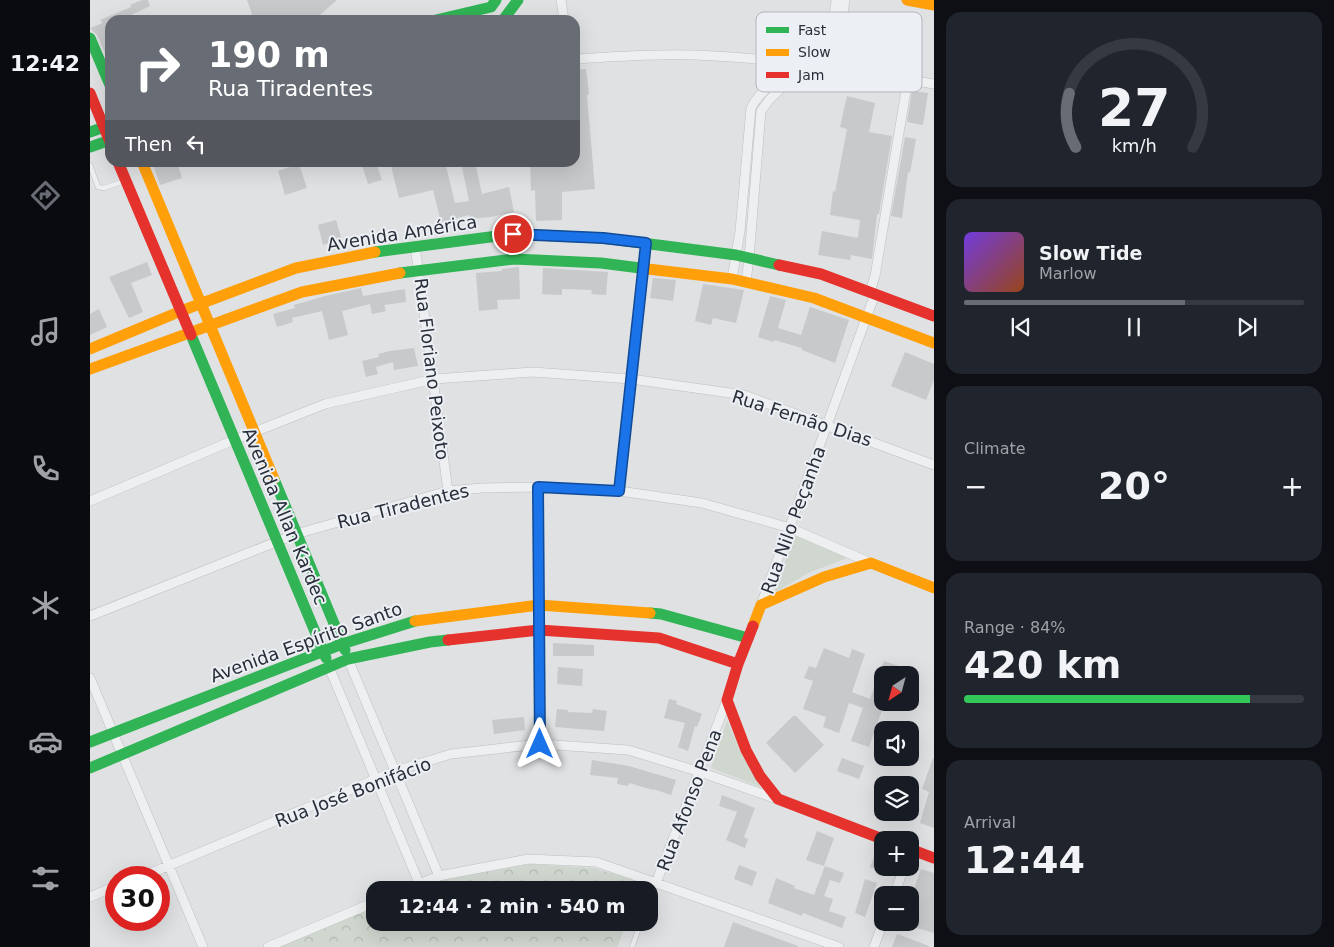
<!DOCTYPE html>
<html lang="en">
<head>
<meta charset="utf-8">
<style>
  body { margin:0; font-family:"DejaVu Sans",sans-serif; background:#20242c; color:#f1f3f6; height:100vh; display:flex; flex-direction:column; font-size:19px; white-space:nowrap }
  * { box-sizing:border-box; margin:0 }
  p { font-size:16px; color:#9ea1a6 }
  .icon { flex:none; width:28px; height:28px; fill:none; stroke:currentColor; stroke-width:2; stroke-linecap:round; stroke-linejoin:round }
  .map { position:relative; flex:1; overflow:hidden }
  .drawer { display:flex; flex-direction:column; gap:12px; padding:12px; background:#0d0f14; width:400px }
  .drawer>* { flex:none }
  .guide { position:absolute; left:15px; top:15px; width:475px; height:152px; border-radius:15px; box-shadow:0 5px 20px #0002; background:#686d75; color:#fff; overflow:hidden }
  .needle { width:32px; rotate:216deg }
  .tools { position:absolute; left:784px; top:666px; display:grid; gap:10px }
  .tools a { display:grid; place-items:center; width:45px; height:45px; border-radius:10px; background:#171b24; box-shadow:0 5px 20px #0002; font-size:25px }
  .speed { position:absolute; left:15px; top:866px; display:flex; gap:10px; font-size:25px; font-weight:700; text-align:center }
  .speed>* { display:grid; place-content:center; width:65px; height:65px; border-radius:50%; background:#171b24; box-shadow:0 5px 20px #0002; line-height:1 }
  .speed .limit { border:8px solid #d22; background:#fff; color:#111 }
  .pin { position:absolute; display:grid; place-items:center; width:42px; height:42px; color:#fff; margin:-21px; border:2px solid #fff; border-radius:50%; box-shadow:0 1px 5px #0007 }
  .me { position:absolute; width:55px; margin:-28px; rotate:0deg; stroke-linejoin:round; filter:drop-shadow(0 0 4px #0008) }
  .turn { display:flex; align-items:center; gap:18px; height:105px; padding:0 20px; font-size:22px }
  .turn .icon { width:65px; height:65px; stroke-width:2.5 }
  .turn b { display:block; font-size:35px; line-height:42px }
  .then { display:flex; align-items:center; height:48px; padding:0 20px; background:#0003; gap:10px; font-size:19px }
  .big { font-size:38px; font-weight:600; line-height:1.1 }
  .drawer .widget { flex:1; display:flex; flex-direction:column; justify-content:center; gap:8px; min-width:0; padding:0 18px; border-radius:15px; background:#20242c }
  .drawer .dial { align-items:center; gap:0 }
  .dial svg { height:130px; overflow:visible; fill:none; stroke:#363941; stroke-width:7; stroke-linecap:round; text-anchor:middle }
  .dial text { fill:#f1f3f6; stroke:none }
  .song { display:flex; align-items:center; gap:15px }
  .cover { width:60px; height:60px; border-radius:8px; background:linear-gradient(135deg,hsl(260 70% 55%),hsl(20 70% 35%)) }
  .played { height:5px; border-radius:2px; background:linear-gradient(90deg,#686d75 65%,#363941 65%) }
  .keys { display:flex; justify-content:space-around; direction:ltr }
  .heat { display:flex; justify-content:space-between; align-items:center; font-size:28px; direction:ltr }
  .charge { height:8px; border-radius:4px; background:linear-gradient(90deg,#34c759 84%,#363941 0) }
  .trip { position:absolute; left:276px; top:881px; width:292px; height:50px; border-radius:15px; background:#171b24; box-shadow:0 5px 20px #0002; font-weight:600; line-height:50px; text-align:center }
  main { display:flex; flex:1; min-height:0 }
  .menu { display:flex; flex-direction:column; width:90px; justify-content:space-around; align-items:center; background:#090b0e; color:#9ea1a6 }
  .menu .icon { width:35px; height:35px }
  .menu .current { color:#686d75 }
  .menu b { font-size:22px; color:#f1f3f6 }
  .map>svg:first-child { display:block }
  .green { fill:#d0d7cf }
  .forest { fill:url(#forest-crowns) }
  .building { fill:#c7c9cb }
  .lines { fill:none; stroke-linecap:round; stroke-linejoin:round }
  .lane-casing { stroke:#bdbfc1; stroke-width:5.5 }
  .street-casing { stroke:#bdbfc1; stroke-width:10 }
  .lane { stroke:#eeeff0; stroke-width:4.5 }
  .street { stroke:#eeeff0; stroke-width:9 }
  .fast { stroke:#30b455; stroke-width:11 }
  .slow { stroke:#ff9f0a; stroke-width:11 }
  .jam { stroke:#e5322d; stroke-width:11 }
  .route-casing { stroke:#114b97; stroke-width:12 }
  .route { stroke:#1a73e8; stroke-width:9 }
  .labels { text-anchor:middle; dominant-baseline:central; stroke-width:4; stroke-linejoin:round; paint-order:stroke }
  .street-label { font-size:18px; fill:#282e3a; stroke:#eceff3 }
  .key { fill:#eceff3; stroke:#b1b5bc; stroke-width:1 }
  .key-label { font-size:14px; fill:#282e3a }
</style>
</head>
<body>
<main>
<nav class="menu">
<b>12:42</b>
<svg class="icon current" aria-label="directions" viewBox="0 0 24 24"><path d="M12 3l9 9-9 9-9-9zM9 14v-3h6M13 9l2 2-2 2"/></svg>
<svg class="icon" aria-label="music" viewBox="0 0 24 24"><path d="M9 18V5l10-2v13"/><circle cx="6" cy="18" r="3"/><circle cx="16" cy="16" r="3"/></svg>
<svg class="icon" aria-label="phone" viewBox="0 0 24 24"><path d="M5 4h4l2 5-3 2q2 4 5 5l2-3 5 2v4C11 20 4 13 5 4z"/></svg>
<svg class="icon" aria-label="climate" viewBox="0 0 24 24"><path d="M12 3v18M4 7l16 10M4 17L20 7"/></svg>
<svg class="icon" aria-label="car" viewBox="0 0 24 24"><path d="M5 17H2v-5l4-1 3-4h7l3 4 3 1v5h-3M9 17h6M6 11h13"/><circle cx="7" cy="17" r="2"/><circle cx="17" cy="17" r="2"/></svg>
<svg class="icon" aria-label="filters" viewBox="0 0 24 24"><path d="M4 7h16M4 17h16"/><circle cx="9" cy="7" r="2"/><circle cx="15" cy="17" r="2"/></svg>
</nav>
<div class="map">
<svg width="844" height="947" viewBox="0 0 844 947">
  <defs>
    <pattern id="forest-crowns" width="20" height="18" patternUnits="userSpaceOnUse" patternTransform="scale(1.25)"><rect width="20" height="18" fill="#d0d7cf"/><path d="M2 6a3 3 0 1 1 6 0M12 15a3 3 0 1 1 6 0" fill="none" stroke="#b3b9b2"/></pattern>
  </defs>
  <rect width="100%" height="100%" fill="#dfe1e3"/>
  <path class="green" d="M 705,535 L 758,558 L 718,573 L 683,594 Z
    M 637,720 L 652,755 L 671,787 L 621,768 Z"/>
  <path class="forest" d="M 440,864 L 504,868 L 552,883 L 550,890 L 325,890 L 348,881 Z
    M 285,906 L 285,922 L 537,923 L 527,947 L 186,947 Z"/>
  <path class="building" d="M 52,0 L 58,0 L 60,6 L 31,20 L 20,20 L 20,64 L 7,35 L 0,28 L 13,23 L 10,20 L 41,7 L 40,5 Z
    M 157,0 L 247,0 L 224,20 L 164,20 Z
    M 496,69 L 499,94 L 497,95 L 505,189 L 472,192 L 472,220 L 446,221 L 445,190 L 441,191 L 440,162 L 485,162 L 485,70 Z
    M 822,91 L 838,93 L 833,125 L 817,122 Z
    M 757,96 L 785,103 L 779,132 L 802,136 L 789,214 L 787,214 L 782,259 L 761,255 L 760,260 L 728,255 L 732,231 L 768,238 L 770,220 L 740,215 L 743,191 L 745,192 L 757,129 L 750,127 Z
    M 815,137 L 826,139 L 820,173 L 818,172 L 812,218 L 801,216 Z
    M 62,162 L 87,162 L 92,178 L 70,185 Z
    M 271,162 L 286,162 L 292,180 L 278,184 Z
    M 300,162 L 325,162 L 326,166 L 342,162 L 355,162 L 365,203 L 379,201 L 371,162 L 385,162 L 392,194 L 419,187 L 424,212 L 401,217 L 379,219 L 379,215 L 351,222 L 343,190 L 309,198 Z
    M 209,164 L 217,188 L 195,195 L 188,171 Z
    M 246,220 L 252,240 L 233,245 L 228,225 Z
    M 57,262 L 62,275 L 41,283 L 53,312 L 39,318 L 19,277 Z
    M 429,267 L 430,299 L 407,300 L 408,309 L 389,311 L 386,273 L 412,271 L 412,269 Z
    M 453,268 L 518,272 L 516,295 L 501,294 L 502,290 L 472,289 L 472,295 L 452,294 Z
    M 563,278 L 586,280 L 583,301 L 560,298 Z
    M 613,284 L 654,290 L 646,323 L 623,318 L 621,325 L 605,321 Z
    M 271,288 L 273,296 L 315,289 L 316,302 L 294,305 L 296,311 L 282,314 L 280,304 L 252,311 L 258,335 L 239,340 L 232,311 L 202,318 L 203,322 L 187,327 L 183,314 L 205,308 L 204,305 L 235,296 Z
    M 680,296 L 696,300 L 688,328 L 711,335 L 720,307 L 759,320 L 745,363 L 712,350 L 712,348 L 684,340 L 684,342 L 668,337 Z
    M 9,309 L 17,327 L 0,335 L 0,314 Z
    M 324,348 L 328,366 L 304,370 L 303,362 L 286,367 L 288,374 L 276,377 L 272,361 L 289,357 L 288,354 L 300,351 Z
    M 815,352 L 844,364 L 844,380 L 836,400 L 801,386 Z
    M 463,643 L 504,645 L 504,656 L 463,656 Z
    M 734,648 L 759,658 L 762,649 L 775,654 L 762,692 L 780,699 L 794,661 L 809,666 L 805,675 L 792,675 L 792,702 L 795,702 L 779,747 L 761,741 L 773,708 L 759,703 L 749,733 L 733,727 L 736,717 L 713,709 L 723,681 L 714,678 L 719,666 L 726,668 Z
    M 468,667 L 493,669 L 492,686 L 467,684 Z
    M 579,699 L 587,701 L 586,704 L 612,714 L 607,727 L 605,726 L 598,751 L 588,747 L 595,723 L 574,718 Z
    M 467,709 L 478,710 L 478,712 L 502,713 L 503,709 L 517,711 L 514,731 L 465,727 Z
    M 703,716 L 706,716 L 734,745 L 705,773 L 676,743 Z
    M 434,717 L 435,730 L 404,734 L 402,720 Z
    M 752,758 L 774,766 L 769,779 L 747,771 Z
    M 843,758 L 844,758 L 844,828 L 830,823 L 839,792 L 832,789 Z
    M 502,760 L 539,766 L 586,780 L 581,795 L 563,789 L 563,790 L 539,783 L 538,786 L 527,784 L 528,778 L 500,775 Z
    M 632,795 L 665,808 L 654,837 L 658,839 L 655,848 L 636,840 L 647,812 L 629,806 Z
    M 727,831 L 744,838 L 734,866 L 716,860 Z
    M 786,852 L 792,854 L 792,871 L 780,867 Z
    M 649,865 L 667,872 L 662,886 L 644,879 Z
    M 735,866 L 754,873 L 750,883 L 740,880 L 734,896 L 743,899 L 739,911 L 756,917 L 752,928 L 713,913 L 712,916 L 678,903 L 686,878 L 705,886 L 704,888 L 724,895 Z
    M 831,869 L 844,873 L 844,933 L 820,926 L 820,899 Z
    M 775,879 L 787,883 L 775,917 L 765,913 Z
    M 643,922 L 708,946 L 708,947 L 634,947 Z
    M 807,934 L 839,946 L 839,947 L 802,947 Z"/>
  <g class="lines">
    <defs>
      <path id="lane" d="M 0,165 L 8,187 L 14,188 L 35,181
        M 560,899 L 566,883
        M 542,947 L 551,922"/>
      <path id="street" d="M 471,0 L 474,20
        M 485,59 C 532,56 579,53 625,56 C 699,60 772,72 844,84
        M 745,67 L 755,0
        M 325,246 L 358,491
        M 642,279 L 650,231 L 661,108 C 666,97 675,90 684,82 C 700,68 727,48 739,30 C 744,22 745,9 746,0
        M 656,282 L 659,258 L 671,111 L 680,99 L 751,31
        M 780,292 L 785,276 L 818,79
        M 448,487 L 450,744
        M 529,491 L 556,243
        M 0,501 L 144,440 L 235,404 L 344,379 L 443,372 L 541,379 L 654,395 L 844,465
        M 671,605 L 785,294
        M 0,616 L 206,534 L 358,491 L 392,488 L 448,487 L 529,491 L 612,503 L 700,528 L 781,563
        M 258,659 L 349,876
        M 239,667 L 329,883
        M 0,678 L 113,947
        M 49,878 L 305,771 L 361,754 L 450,744 L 538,750 L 610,772 L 687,799
        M 566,883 L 637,700
        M 314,890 L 349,876 L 438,859 L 506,862 L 749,947
        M 804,895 L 814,868
        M 0,897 L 26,886
        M 178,947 L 285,902
        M 784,947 L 793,922"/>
    </defs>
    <use href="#lane" class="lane-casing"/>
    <use href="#street" class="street-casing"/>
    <use href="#lane" class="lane"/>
    <use href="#street" class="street"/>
    <path class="fast" d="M 346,20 L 401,7 L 406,0
      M 413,20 L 428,0
      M 0,38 L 20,85
      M 0,132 L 20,125
      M 0,147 L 20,140
      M 285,252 L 423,234 L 513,238 L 646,255 L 689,265
      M 310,273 L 424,259 L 511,263 L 558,269
      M 101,335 L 236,658
      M 184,479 L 255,650
      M 560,613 L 571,614 L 658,638
      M 0,742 L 252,644 L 325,621
      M 0,768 L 258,659 L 340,642 L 358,640"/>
    <path class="slow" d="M 817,0 L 844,5
      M 52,162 L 184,479
      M 558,269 L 642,279 L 724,298 L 844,343
      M 0,349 L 91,311 L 206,268 L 285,252
      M 0,369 L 212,292 L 310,273
      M 325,621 L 449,605 L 560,613
      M 663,626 L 671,605 L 734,577 L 781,563 L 844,588"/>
    <path class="jam" d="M 0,93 L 20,142
      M 28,162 L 101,335
      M 689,265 L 731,274 L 844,316
      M 663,626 L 648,664 L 637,700 L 656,750 L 670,776 L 688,799 L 795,840
      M 358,640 L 449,630 L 569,638 L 648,664
      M 820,849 L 844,858"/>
  </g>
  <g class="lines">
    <defs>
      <path id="route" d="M 423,234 L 513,238 L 556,243 L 529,491 L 448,487 L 450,744"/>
    </defs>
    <use href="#route" class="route-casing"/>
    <use href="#route" class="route"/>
  </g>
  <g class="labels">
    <g class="street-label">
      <text transform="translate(312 233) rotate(-9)">Avenida América</text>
      <text transform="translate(342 369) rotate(83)">Rua Floriano Peixoto</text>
      <text transform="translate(712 418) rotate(18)">Rua Fernão Dias</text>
      <text transform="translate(313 506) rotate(-14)">Rua Tiradentes</text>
      <text transform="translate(195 516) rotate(67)">Avenida Allan Kardec</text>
      <text transform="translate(703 520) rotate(-70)">Rua Nilo Peçanha</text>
      <text transform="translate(216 642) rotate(-20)">Avenida Espírito Santo</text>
      <text transform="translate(263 792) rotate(-21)">Rua José Bonifácio</text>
      <text transform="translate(599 800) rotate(-69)">Rua Afonso Pena</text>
    </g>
  </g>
  <rect x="666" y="12" width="166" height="80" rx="8" class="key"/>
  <rect x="676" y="27" width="23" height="6" fill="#30b455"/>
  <rect x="676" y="49" width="23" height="7" fill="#ff9f0a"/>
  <rect x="676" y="72" width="23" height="6" fill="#e5322d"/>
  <g class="key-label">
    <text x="708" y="35">Fast</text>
    <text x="708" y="57">Slow</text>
    <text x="708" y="80">Jam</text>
  </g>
</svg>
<div class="tools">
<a><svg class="needle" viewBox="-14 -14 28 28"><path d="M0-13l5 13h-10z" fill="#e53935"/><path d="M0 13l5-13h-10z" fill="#9ea1a6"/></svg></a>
<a><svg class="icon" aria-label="sound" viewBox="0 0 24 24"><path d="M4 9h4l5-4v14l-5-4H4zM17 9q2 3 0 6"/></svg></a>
<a><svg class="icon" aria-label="layers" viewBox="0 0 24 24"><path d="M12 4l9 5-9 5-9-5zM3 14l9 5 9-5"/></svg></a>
<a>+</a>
<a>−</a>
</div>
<div class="speed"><div class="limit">30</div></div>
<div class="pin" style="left:423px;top:234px;background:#d93025"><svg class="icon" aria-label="arrive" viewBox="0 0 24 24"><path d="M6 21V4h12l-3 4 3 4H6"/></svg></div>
<svg class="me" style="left:450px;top:744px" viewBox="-20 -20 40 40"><path d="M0-17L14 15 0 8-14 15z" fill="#1a73e8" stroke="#fff" stroke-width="4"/></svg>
<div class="trip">12:44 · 2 min · 540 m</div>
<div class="guide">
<div class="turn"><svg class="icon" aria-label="right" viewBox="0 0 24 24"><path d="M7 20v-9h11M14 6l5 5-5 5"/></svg><div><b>190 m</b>Rua Tiradentes</div></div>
<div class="then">Then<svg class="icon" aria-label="left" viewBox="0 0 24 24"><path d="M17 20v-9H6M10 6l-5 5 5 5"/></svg></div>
</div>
</div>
<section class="drawer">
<div class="widget dial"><svg viewBox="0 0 100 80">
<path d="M14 69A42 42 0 1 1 86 69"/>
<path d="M14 69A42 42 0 0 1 10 36" stroke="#686d75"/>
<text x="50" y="56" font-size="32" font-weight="700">27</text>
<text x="50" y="72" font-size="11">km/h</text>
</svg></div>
<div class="widget">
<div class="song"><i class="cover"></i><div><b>Slow Tide</b><p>Marlow</p></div></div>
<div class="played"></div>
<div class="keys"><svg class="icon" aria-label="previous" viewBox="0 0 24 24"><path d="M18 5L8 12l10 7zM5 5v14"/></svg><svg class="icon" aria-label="pause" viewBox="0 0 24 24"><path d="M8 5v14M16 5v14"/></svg><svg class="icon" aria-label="next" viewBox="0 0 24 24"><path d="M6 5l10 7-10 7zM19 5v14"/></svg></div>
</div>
<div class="widget"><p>Climate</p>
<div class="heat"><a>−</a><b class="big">20°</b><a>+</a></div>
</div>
<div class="widget"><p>Range · 84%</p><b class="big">420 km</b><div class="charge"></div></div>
<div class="widget"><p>Arrival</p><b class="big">12:44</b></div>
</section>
</main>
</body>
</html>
